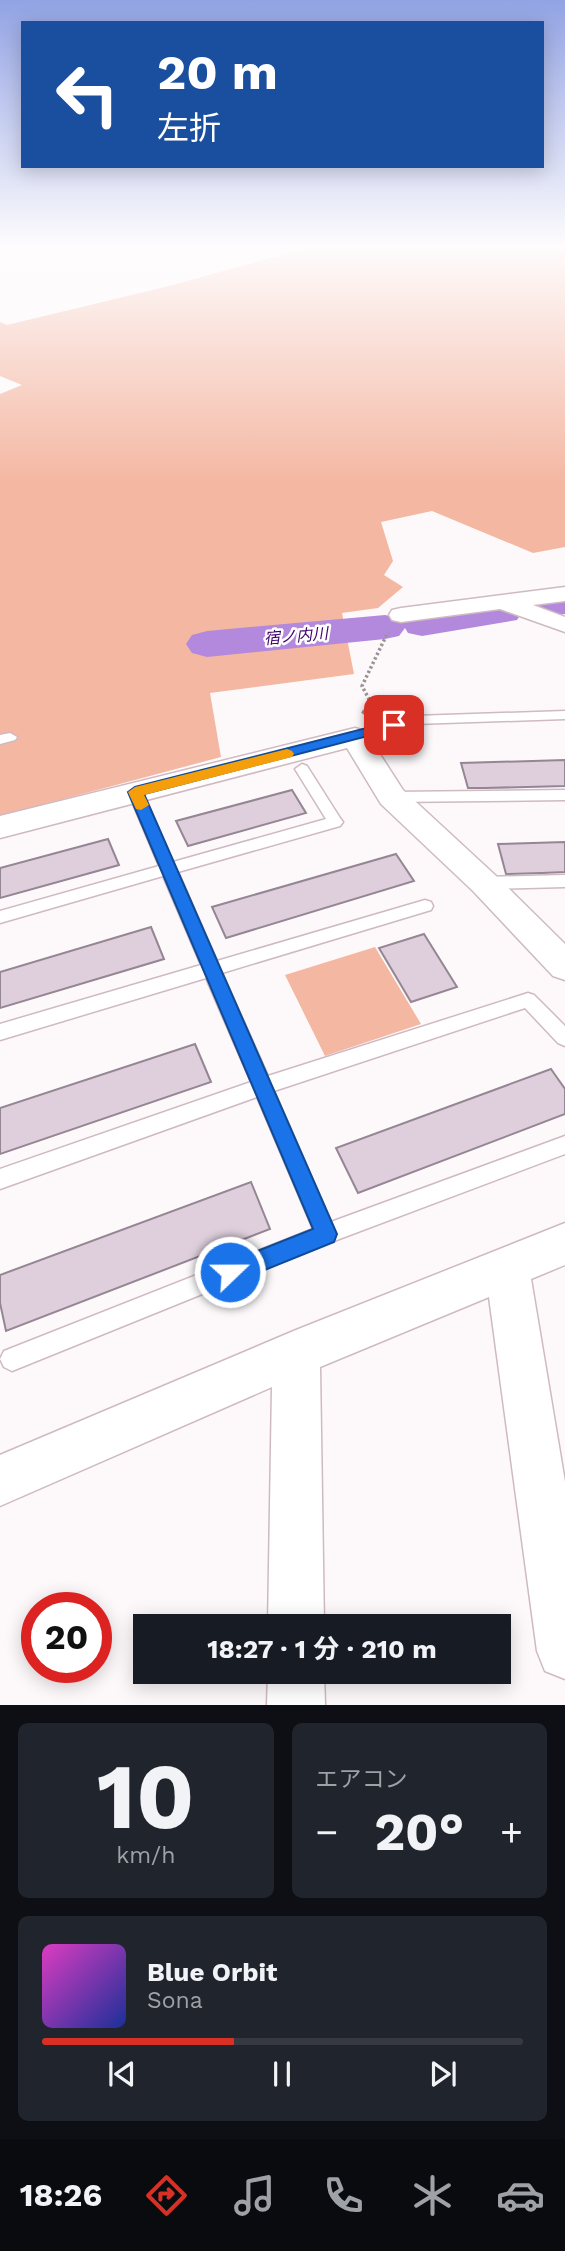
<!DOCTYPE html>
<html lang="ja">
<head>
<meta charset="utf-8">
<style>
  body { margin:0; font-family:"Work Sans","Noto Sans JP",sans-serif; background:#20242c; color:#f1f3f6; height:100vh; display:flex; flex-direction:column; font-size:26px; white-space:nowrap }
  * { box-sizing:border-box; margin:0 }
  p { font-size:23px; color:#9ea1a6 }
  .icon { flex:none; width:38px; height:38px; fill:none; stroke:currentColor; stroke-width:2; stroke-linecap:round; stroke-linejoin:round }
  .map { position:relative; height:1705px; overflow:hidden }
  .side { display:flex; flex-direction:column; gap:18px; padding:18px; background:#0d0f14; flex:1 }
  .side>* { flex:none }
  .top-card { position:absolute; left:21px; top:21px; width:523px; height:147px; border-radius:0px; box-shadow:0 4px 18px #0003; background:#1a4fa0; color:#fff; overflow:hidden }
  .speed { position:absolute; left:21px; top:1592px; display:flex; gap:14px; font-size:35px; font-weight:700; text-align:center }
  .speed>* { display:grid; place-content:center; width:91px; height:91px; border-radius:50%; background:#171b24; box-shadow:0 4px 18px #0003; line-height:1 }
  .speed .limit { border:10px solid #d22; background:#fff; color:#111 }
  .pin { position:absolute; display:grid; place-items:center; width:60px; height:60px; color:#fff; margin:-30px; border-radius:14px; box-shadow:0 4px 10px #0006 }
  .me { position:absolute; width:77px; margin:-38px; rotate:68deg; stroke-linejoin:round; filter:drop-shadow(0 0 5px #0008) }
  .turn { display:flex; align-items:center; gap:24px; height:147px; padding:0 21px; font-size:32px }
  .turn .icon { width:91px; height:91px; stroke-width:2.5 }
  .turn b { display:block; font-size:49px; line-height:60px }
  .big { font-size:52px; font-weight:700; line-height:1.1 }
  .side .card { flex:1; display:flex; flex-direction:column; justify-content:center; gap:10px; min-width:0; padding:0 24px; border-radius:10px; background:#20242c }
  .side .dial { align-items:center; gap:0 }
  .dial b { font-size:91px; line-height:1 }
  .song { display:flex; align-items:center; gap:21px }
  .cover { width:84px; height:84px; border-radius:10px; background:linear-gradient(135deg,hsl(310 70% 55%),hsl(230 70% 35%)) }
  .played { height:7px; border-radius:4px; background:linear-gradient(90deg,#d93025 40%,#363941 40%) }
  .keys { display:flex; justify-content:space-around; direction:ltr }
  .heat { display:flex; justify-content:space-between; align-items:center; font-size:38px; direction:ltr }
  .side .tiles { flex:1; display:grid; gap:18px; grid-template-columns:1fr 1fr }
  .card:last-child { grid-column:span 2 }
  .trip { position:absolute; left:133px; top:1614px; width:378px; height:70px; border-radius:0px; background:#171b24; box-shadow:0 4px 18px #0003; font-weight:700; line-height:70px; text-align:center }
  .dock { display:flex; height:112px; justify-content:space-around; align-items:center; background:#090b0e; color:#9ea1a6 }
  .dock .icon { width:49px; height:49px }
  .dock .on { color:#d93025 }
  .dock b { font-size:32px; color:#f1f3f6 }
  .map>svg:first-child { display:block }
  .green { fill:#f4b7a2 }
  .lines { fill:none; stroke-linecap:round; stroke-linejoin:round }
  .river { fill:#b289dd; fill-rule:evenodd }
  .building { fill:#dfcfdd; stroke:#958693; stroke-width:2 }
  .service-casing { stroke:#cfbac2; stroke-width:3 }
  .minor-casing { stroke:#cfbac2; stroke-width:3 }
  .path-far1 { stroke:#9a9497; stroke-width:3.5; stroke-dasharray:2.5 2.5; stroke-linecap:butt }
  .path { stroke:#9a9497; stroke-width:4.5; stroke-dasharray:3.5 3.5; stroke-linecap:butt }
  .service { fill:#fff; fill-rule:evenodd }
  .minor { fill:#fff; fill-rule:evenodd }
  .route { fill:#1a73e8; stroke:#114b97; stroke-width:2 }
  .slow { fill:#f59e0b }
  .labels { text-anchor:middle; dominant-baseline:central; stroke-width:5; stroke-linejoin:round; paint-order:stroke }
  .far-water-label { font-size:16px; font-style:italic; fill:#42006a; stroke:#fff }
</style>
</head>
<body>
<div class="map">
<svg width="565" height="1705" viewBox="0 0 565 1705">
  <rect width="100%" height="100%" fill="#fdf9fb"/>
  <path class="green" d="M 289,244 L 565,244 L 565,547 L 533,553 L 432,511 L 381,522 L 393,561 L 384,575 L 403,587 L 378,608 L 342,613 L 354,674 L 210,693 L 221,757 L 0,816 L 0,394 L 22,385 L 0,376 L 0,322 L 7,325 L 169,286 L 303,249 Z
    M 375,947 L 421,1024 L 325,1056 L 285,975 Z"/>
  <g class="lines">
    <path class="river" d="M 565,590 L 565,614 L 540,618 L 526,614 L 520,606 L 526,598 Z
      M 503,599 L 517,602 L 523,611 L 517,620 L 422,636 L 408,633 L 405,628 L 399,636 L 385,639 L 207,657 L 192,653 L 186,644 L 192,635 L 207,631 L 385,615 L 399,618 L 403,623 L 408,615 Z"/>
  </g>
  <path class="building" d="M 565,760 L 565,786 L 485,788 L 468,788 L 461,763 Z
    M 292,790 L 306,813 L 188,846 L 176,821 Z
    M 108,839 L 119,865 L 0,898 L 0,868 Z
    M 565,842 L 565,872 L 542,873 L 506,874 L 498,844 Z
    M 396,854 L 414,881 L 226,938 L 212,907 Z
    M 151,927 L 164,959 L 0,1008 L 0,972 Z
    M 424,934 L 457,987 L 411,1002 L 379,948 Z
    M 195,1044 L 211,1082 L 0,1154 L 0,1108 Z
    M 551,1069 L 565,1089 L 565,1114 L 358,1193 L 336,1148 Z
    M 251,1182 L 270,1229 L 6,1331 L 0,1303 L 0,1275 Z"/>
  <g class="lines">
    <defs>
      <path id="service" d="M 565,711 L 565,719 L 415,724 L 355,741 L 348,737 L 350,734 L 414,716 Z
        M 10,733 L 17,737 L 15,740 L 0,744 L 0,735 Z
        M 302,764 L 307,766 L 340,818 L 343,822 L 340,826 L 178,872 L 217,961 L 425,900 L 431,902 L 433,906 L 431,910 L 222,973 L 268,1076 L 528,993 L 534,995 L 565,1026 L 565,1046 L 558,1043 L 525,1008 L 274,1091 L 331,1222 L 565,1136 L 565,1154 L 326,1244 L 12,1371 L 4,1367 L 0,1359 L 4,1351 L 313,1229 L 257,1097 L 0,1189 L 0,1169 L 251,1082 L 206,978 L 0,1040 L 0,1024 L 201,965 L 163,876 L 0,923 L 0,911 L 159,866 L 128,792 L 130,789 L 135,787 L 142,792 L 173,862 L 326,819 L 295,769 Z
        M 565,790 L 565,800 L 392,802 L 385,797 L 392,792 Z
        M 565,875 L 565,887 L 484,889 L 478,887 L 476,883 L 478,879 L 484,877 Z"/>
      <path id="minor" d="M 565,587 L 565,601 L 533,605 L 565,617 L 565,632 L 500,609 L 401,622 L 392,620 L 389,615 L 392,610 L 401,608 Z
        M 355,728 L 365,731 L 403,790 L 495,875 L 565,944 L 565,980 L 553,976 L 473,891 L 381,804 L 347,748 L 0,838 L 0,816 Z
        M 565,1223 L 565,1265 L 531,1279 L 565,1482 L 565,1679 L 545,1671 L 537,1651 L 489,1297 L 320,1367 L 324,1626 L 268,1626 L 272,1387 L 0,1506 L 0,1455 L 296,1330 Z
        M 268,1671 L 324,1671 L 325,1705 L 267,1705 Z"/>
    </defs>
    <use href="#service" class="service-casing"/>
    <use href="#minor" class="minor-casing"/>
    <path class="path-far1" d="M 364,712 L 371,703 L 362,686 L 388,632"/>
    <path class="path" d="M 363,714 L 365,711"/>
    <use href="#service" class="service"/>
    <use href="#minor" class="minor"/>
  </g>
  <linearGradient id="sky" x2="0" y2="1"><stop stop-color="#92a3e4"/><stop offset="0.51" stop-color="#fefcfd"/><stop offset="1" stop-color="#fefcfd" stop-opacity="0"/></linearGradient>
  <rect width="565" height="483" fill="url(#sky)"/>
  <path class="route" d="M 394,721 L 401,725 L 399,728 L 144,794 L 337,1234 L 334,1242 L 230,1284 L 222,1280 L 218,1272 L 222,1265 L 313,1229 L 128,792 L 135,787 Z"/>
  <path class="slow" d="M 287,749 L 292,751 L 294,754 L 292,757 L 144,795 L 149,805 L 141,810 L 136,809 L 128,792 L 135,787 Z"/>
  <g class="labels">
    <g class="far-water-label">
      <text transform="translate(296 636) rotate(-5)">宿ノ内川</text>
    </g>
  </g>
</svg>
<div class="speed"><div class="limit">20</div></div>
<div class="pin" style="left:394px;top:725px;background:#d93025"><svg class="icon" aria-label="arrive" viewBox="0 0 24 24"><path d="M6 21V4h12l-3 4 3 4H6"/></svg></div>
<svg class="me" style="left:230px;top:1272px" viewBox="-20 -20 40 40"><circle r="17" fill="#1a73e8" stroke="#fff" stroke-width="3"/><path d="M0-11L8 9 0 5-8 9z" fill="#fff"/></svg>
<div class="trip">18:27 · 1 分 · 210 m</div>
<div class="top-card">
<div class="turn"><svg class="icon" aria-label="left" viewBox="0 0 24 24"><path d="M17 20v-9H6M10 6l-5 5 5 5"/></svg><div><b>20 m</b>左折</div></div>
</div>
</div>
<section class="side">
<div class="tiles">
<div class="card dial"><b>10</b><p>km/h</p></div>
<div class="card"><p>エアコン</p>
<div class="heat"><a>−</a><b class="big">20°</b><a>+</a></div>
</div>
<div class="card">
<div class="song"><i class="cover"></i><div><b>Blue Orbit</b><p>Sona</p></div></div>
<div class="played"></div>
<div class="keys"><svg class="icon" aria-label="previous" viewBox="0 0 24 24"><path d="M18 5L8 12l10 7zM5 5v14"/></svg><svg class="icon" aria-label="pause" viewBox="0 0 24 24"><path d="M8 5v14M16 5v14"/></svg><svg class="icon" aria-label="next" viewBox="0 0 24 24"><path d="M6 5l10 7-10 7zM19 5v14"/></svg></div>
</div>
</div>
</section>
<nav class="dock">
<b>18:26</b>
<svg class="icon on" aria-label="directions" viewBox="0 0 24 24"><path d="M12 3l9 9-9 9-9-9zM9 14v-3h6M13 9l2 2-2 2"/></svg>
<svg class="icon" aria-label="music" viewBox="0 0 24 24"><path d="M9 18V5l10-2v13"/><circle cx="6" cy="18" r="3"/><circle cx="16" cy="16" r="3"/></svg>
<svg class="icon" aria-label="phone" viewBox="0 0 24 24"><path d="M5 4h4l2 5-3 2q2 4 5 5l2-3 5 2v4C11 20 4 13 5 4z"/></svg>
<svg class="icon" aria-label="climate" viewBox="0 0 24 24"><path d="M12 3v18M4 7l16 10M4 17L20 7"/></svg>
<svg class="icon" aria-label="car" viewBox="0 0 24 24"><path d="M5 17H2v-5l4-1 3-4h7l3 4 3 1v5h-3M9 17h6M6 11h13"/><circle cx="7" cy="17" r="2"/><circle cx="17" cy="17" r="2"/></svg>
</nav>
</body>
</html>
